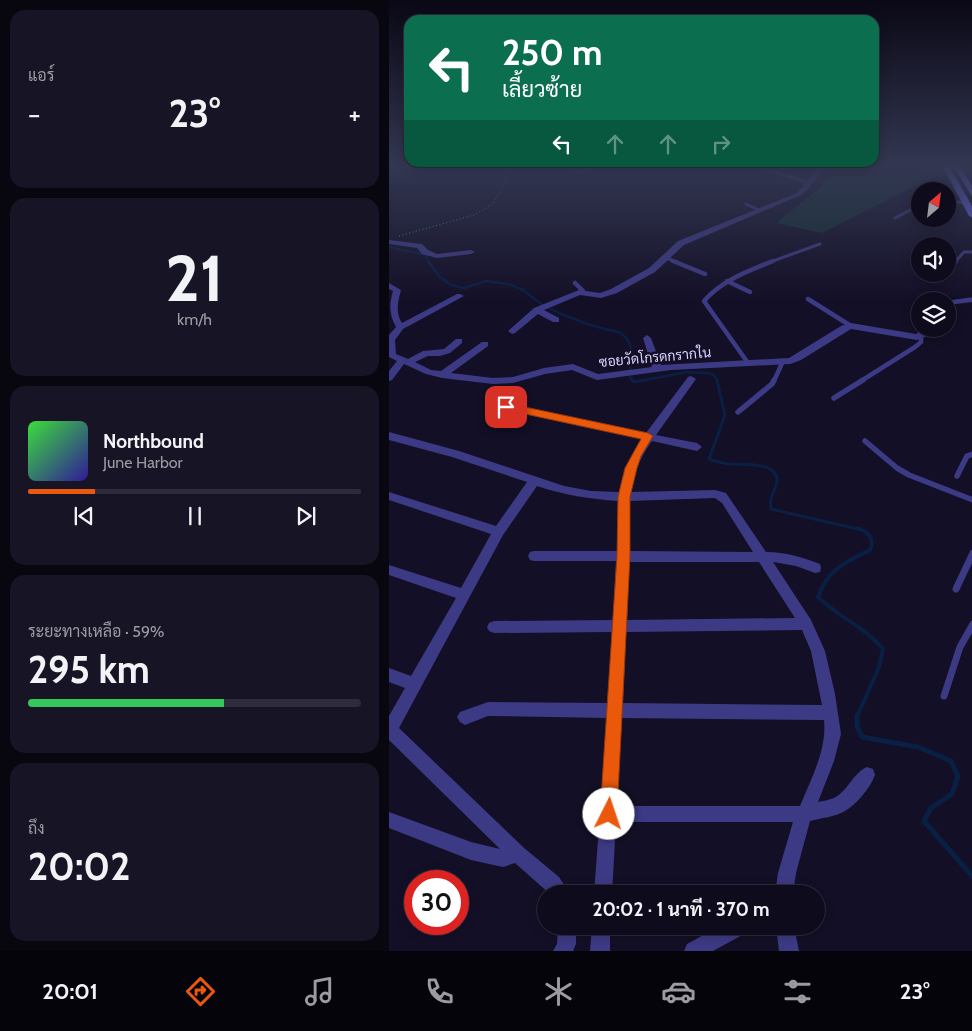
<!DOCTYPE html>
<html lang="th">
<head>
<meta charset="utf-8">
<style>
  body { margin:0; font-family:Cabin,Sarabun,sans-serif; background:#171425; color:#f1f3f6; height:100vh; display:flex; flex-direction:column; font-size:19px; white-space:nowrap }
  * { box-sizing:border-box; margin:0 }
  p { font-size:16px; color:#9b9ba3 }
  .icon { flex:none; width:28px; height:28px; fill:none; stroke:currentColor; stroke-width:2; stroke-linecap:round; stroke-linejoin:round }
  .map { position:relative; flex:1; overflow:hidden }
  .panel { display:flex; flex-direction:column; gap:10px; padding:10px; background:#08060f; width:389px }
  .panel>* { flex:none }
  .guide { position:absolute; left:15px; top:15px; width:475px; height:152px; border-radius:15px; box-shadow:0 2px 12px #0003,0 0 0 1px #2e2b3b; background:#0b6e4f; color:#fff; overflow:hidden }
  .needle { width:32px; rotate:28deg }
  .buttons { position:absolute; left:522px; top:182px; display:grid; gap:10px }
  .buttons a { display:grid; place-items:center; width:45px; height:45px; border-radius:50%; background:#0e0b1c; box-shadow:0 2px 12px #0003,0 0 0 1px #2e2b3b; font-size:25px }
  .speed { position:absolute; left:15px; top:870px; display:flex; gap:10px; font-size:25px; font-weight:700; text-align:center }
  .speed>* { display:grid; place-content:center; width:65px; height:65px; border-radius:50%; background:#0e0b1c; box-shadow:0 2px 12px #0003,0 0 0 1px #2e2b3b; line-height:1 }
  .speed .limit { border:8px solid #d22; background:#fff; color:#111 }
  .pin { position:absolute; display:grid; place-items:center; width:42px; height:42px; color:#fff; margin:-21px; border-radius:10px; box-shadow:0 2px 8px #0006 }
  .me { position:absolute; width:55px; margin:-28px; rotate:4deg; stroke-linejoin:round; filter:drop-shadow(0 0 4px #0008) }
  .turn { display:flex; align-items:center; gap:18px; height:105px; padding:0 15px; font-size:22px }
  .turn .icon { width:65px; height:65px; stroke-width:2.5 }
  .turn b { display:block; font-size:35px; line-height:42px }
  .lanes { display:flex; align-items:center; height:48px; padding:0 15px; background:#0003; justify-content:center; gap:25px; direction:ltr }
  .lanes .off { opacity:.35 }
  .big { font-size:38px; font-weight:700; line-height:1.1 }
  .panel .tile { flex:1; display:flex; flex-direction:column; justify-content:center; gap:8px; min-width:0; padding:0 18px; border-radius:15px; background:#171425 }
  .panel .dial { align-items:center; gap:0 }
  .dial b { font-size:65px; line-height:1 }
  .song { display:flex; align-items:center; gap:15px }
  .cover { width:60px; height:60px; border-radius:8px; background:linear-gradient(135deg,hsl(120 70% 55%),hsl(250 70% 35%)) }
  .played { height:5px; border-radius:2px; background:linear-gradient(90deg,#ea580c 20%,#2e2b3b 20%) }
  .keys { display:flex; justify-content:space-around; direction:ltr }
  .heat { display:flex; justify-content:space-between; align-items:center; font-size:28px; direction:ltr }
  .charge { height:8px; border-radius:4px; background:linear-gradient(90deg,#34c759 59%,#2e2b3b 0) }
  .trip { position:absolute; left:148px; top:885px; width:288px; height:50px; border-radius:25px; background:#0e0b1c; box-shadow:0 2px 12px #0003,0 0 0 1px #2e2b3b; font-weight:700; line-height:50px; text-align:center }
  .menu { display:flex; height:80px; justify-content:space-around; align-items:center; background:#06040b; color:#9b9ba3 }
  .menu .icon { width:35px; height:35px }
  .menu .current { color:#ea580c }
  .menu b { font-size:22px; color:#f1f3f6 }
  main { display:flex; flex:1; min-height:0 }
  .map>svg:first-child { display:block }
  .green { fill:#12302f }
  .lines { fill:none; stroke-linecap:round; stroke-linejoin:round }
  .stream-far4 { stroke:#0a1f44; stroke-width:2 }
  .stream-far3 { stroke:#0a1f44; stroke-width:2.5 }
  .stream-far2 { stroke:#0a1f44; stroke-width:3 }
  .stream-far1 { stroke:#0a1f44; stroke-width:4 }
  .stream { stroke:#0a1f44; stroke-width:5 }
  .path { stroke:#2fb8b0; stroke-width:1; stroke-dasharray:1 2.5; stroke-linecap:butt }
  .lane-far3 { stroke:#3d3a85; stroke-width:3 }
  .lane-far2 { stroke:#3d3a85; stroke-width:4.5 }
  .lane-far1 { stroke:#3d3a85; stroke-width:5.5 }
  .lane { stroke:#3d3a85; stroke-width:7 }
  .street { fill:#3d3a85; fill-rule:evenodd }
  .secondary { fill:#6f6bff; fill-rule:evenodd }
  .route { fill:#ea580c; stroke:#983908 }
  .labels { text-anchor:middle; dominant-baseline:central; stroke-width:5; stroke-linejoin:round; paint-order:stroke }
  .street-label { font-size:14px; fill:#d9d4ff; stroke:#130f26 }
</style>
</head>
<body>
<main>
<section class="panel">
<div class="tile"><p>แอร์</p>
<div class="heat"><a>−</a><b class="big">23°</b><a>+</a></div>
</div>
<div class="tile dial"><b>21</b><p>km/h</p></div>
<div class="tile">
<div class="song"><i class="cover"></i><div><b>Northbound</b><p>June Harbor</p></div></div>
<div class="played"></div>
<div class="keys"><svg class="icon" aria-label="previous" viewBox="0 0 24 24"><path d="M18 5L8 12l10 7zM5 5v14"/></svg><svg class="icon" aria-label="pause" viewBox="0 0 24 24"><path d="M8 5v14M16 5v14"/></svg><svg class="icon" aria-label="next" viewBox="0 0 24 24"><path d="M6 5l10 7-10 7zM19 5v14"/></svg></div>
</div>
<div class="tile"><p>ระยะทางเหลือ · 59%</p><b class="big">295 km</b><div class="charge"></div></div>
<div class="tile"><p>ถึง</p><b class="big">20:02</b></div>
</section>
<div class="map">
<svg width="584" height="951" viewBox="0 0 584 951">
  <rect width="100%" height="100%" fill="#130f26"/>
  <path class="green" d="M 446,167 L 548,167 L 553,177 L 546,176 L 433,233 L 387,223 L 431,188 Z"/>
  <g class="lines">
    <path class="stream-far4" d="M 0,247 L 37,255 L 40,262"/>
    <path class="stream-far3" d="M 39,261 L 51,277 L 62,285 L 75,288 L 97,281 L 119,284 L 134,290 L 152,304 L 170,313 L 201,325 L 232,333 L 239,340 L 242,349 L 241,378 L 244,381
      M 251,381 L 298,372 L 319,373 L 325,375 L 328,381"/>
    <path class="stream-far2" d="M 243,380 L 245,382 L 257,380
      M 328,380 L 336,415 L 320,459 C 326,461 333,463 339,464 C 352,465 386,461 388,479 C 388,491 379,496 382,509 L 473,530"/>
    <path class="stream-far1" d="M 467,528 C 479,531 486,538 481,550 C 455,563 440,568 429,597 C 449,617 476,627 494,649 L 490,667 L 468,717"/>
    <path class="stream" d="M 468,715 L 468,726 L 473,737 L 529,747 L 562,761 L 569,776 L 563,794 L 542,808 L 535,821 L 584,877"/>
    <path class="path" d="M 10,236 L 85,215 L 104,204 L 118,180 L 114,175 L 120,169 L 128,167"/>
    <path class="lane-far3" d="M 375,169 L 421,183
      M 559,201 L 577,203
      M 357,204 L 370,210
      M 506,218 L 531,205
      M 277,258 L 288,262
      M 381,262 L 431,244
      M 566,262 L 575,252 L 584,252"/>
    <path class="lane-far2" d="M 284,261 L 316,274
      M 559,267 L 563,266 L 567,261
      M 338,281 L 361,292
      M 186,283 L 194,291
      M 419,299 L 462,326
      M 359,363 L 315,301 C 333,280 360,271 384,261
      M 385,381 L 394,361
      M 472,381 L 526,347 L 532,342 L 532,336"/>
    <path class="lane-far1" d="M 445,398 L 474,380
      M 349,412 L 383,384 L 385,380
      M 476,441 L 508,468 L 520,475 L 584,500
      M 568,476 L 578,456 L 584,454"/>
    <path class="lane" d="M 567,589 L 584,553
      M 555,696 L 571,647 L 584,624"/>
    <path class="street" d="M 199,167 L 209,167 L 189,175 L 184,174 Z
      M 430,167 L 436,167 L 419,189 L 412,195 L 295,245 L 266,272 L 228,293 L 212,298 L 191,295 L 155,310 L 170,318 L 170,322 L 164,322 L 149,314 L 126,333 L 123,334 L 119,331 L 145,308 L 190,290 L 211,293 L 222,289 L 260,268 L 289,241 L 408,193 Z
      M 0,240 L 33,244 L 39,250 L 48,254 L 82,250 L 86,252 L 82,254 L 48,258 L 33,254 L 28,248 L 0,244 Z
      M 0,283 L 12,290 C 9,302 6,312 13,323 L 68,294 L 71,294 L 75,296 L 14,329 L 6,340 L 7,354 L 19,359 L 34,351 L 55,349 L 67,339 L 73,339 L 73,343 L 61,353 L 51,356 L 39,356 L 26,362 L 42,370 L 52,371 L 93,342 L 99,342 L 99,346 L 62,373 L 104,378 L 124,377 L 155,368 L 184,364 L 209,374 L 263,367 L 254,338 L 258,335 L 262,338 L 272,365 L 400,358 L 452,326 L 462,323 L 527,334 L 534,329 L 542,329 L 538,336 L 528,340 L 462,329 L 412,360 L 401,364 L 282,370 L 208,380 L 183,370 L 156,374 L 124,383 L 104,384 L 53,378 L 37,374 L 15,364 L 3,380 L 0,381 L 0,371 L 8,361 L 0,357 L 0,335 L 7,327 C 0,314 0,305 4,291 L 0,289 Z
      M 584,297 L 584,302 L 559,305 L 559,301 L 555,301 Z
      M 302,376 L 307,379 L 267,435 L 308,443 L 313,447 L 308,451 L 263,441 C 251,457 245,473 242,492 L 326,490 L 337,493 L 377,552 C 397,552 413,557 431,564 L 432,568 L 431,572 L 426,573 L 407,566 L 384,562 L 422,620 L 436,651 L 446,694 L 452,734 L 445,761 L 429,802 C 434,801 440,800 445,798 C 459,791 464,773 478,767 L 484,769 L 486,775 C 481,788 468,804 456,811 C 446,817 432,818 421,821 L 407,873 L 404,894 L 386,894 L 389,873 L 404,822 L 227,822 L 223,894 L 205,894 L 218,718 L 99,716 L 76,725 L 71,722 L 68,717 L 71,712 L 99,702 L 219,703 L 223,632 L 105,633 L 100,631 L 98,627 L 100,623 L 105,621 L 224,620 L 227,561 L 145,561 L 141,560 L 139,556 L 141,552 L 145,551 L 228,551 L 229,501 C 201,499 175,495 148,486 L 114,535 L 10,728 L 134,847 L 170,877 L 181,894 L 161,894 L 126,863 L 114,867 L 82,860 L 0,828 L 0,812 L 82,842 L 111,849 L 0,740 L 0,716 L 16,688 L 0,682 L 0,668 L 22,676 L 67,598 L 0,575 L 0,565 L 72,588 L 102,534 L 0,500 L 0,492 L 107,526 L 138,482 L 63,457 L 0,440 L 0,432 L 70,451 L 175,486 L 202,491 L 230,492 C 234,472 241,456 253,439 L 117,410 L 112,407 L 117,404 L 257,433 L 299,377 ZM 326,498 L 333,503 L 364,552 L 240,551 L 241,501 ZM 240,562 L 370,562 L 406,618 L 238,620 ZM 413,630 L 422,651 L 433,705 L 234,703 L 237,632 ZM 233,718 L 435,720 C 438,750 422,779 411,806 L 228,806 Z
      M 169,926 L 187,926 L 187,944 L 184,951 L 164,951 L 168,944 Z
      M 203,926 L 221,926 L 221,951 L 201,951 Z
      M 331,926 L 359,926 L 357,933 L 324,951 L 295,951 L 298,944 Z
      M 387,926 L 405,926 L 410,951 L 390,951 Z"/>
    <path class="secondary" d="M 554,167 L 561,167 L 584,208 L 584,218 L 580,216 Z
      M 565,167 L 572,167 L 584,188 L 584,198 Z"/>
  </g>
  <linearGradient id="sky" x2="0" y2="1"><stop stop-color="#0a0815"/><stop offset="0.55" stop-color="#333752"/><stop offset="1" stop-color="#333752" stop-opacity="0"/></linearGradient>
  <rect width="584" height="301" fill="url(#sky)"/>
  <path class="route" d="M 117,403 L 259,433 L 264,436 L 252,456 L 248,468 L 241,497 L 241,556 L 228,814 L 226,820 L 220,822 L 214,820 L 211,814 L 228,556 L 229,497 L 236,468 L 252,439 L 113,409 L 112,407 Z"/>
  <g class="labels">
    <g class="street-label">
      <text transform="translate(266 357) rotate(-5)">ซอยวัดโกรดกรากใน</text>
    </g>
  </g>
</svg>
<div class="buttons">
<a><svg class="needle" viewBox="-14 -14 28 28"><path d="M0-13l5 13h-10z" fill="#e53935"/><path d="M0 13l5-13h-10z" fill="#9b9ba3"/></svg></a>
<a><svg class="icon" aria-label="sound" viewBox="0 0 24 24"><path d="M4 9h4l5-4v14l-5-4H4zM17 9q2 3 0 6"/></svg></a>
<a><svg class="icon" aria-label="layers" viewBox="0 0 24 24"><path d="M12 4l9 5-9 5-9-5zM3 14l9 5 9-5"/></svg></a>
</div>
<div class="speed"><div class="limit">30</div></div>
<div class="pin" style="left:117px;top:407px;background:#d93025"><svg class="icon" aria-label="arrive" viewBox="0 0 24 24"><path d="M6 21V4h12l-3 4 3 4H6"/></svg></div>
<svg class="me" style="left:220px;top:814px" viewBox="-20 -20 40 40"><circle r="19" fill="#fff"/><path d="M0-13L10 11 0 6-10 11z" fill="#ea580c"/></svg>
<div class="trip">20:02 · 1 นาที · 370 m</div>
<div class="guide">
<div class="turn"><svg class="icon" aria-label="left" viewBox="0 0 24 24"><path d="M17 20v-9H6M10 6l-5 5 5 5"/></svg><div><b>250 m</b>เลี้ยวซ้าย</div></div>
<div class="lanes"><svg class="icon" aria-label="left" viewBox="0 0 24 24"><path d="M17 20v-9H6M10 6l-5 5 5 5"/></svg><svg class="icon off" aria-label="ahead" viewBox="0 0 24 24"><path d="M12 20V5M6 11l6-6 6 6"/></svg><svg class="icon off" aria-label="ahead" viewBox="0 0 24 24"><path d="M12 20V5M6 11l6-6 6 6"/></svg><svg class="icon off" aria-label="right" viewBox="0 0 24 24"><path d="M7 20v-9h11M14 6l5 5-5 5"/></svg></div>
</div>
</div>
</main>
<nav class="menu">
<b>20:01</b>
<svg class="icon current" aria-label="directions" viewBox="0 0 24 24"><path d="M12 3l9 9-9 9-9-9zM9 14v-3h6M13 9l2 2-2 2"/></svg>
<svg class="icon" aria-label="music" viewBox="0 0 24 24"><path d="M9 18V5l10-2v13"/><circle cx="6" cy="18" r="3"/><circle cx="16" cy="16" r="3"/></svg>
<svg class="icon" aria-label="phone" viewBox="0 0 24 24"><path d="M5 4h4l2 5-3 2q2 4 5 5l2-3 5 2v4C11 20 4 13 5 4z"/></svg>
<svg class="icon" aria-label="climate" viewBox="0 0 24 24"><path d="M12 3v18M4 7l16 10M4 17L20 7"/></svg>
<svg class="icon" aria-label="car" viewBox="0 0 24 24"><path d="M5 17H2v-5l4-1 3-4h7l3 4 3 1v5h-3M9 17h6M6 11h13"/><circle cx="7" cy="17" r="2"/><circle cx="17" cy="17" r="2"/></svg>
<svg class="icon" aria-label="filters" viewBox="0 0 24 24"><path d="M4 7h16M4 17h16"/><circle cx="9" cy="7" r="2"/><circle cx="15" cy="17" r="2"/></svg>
<b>23°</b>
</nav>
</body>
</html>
